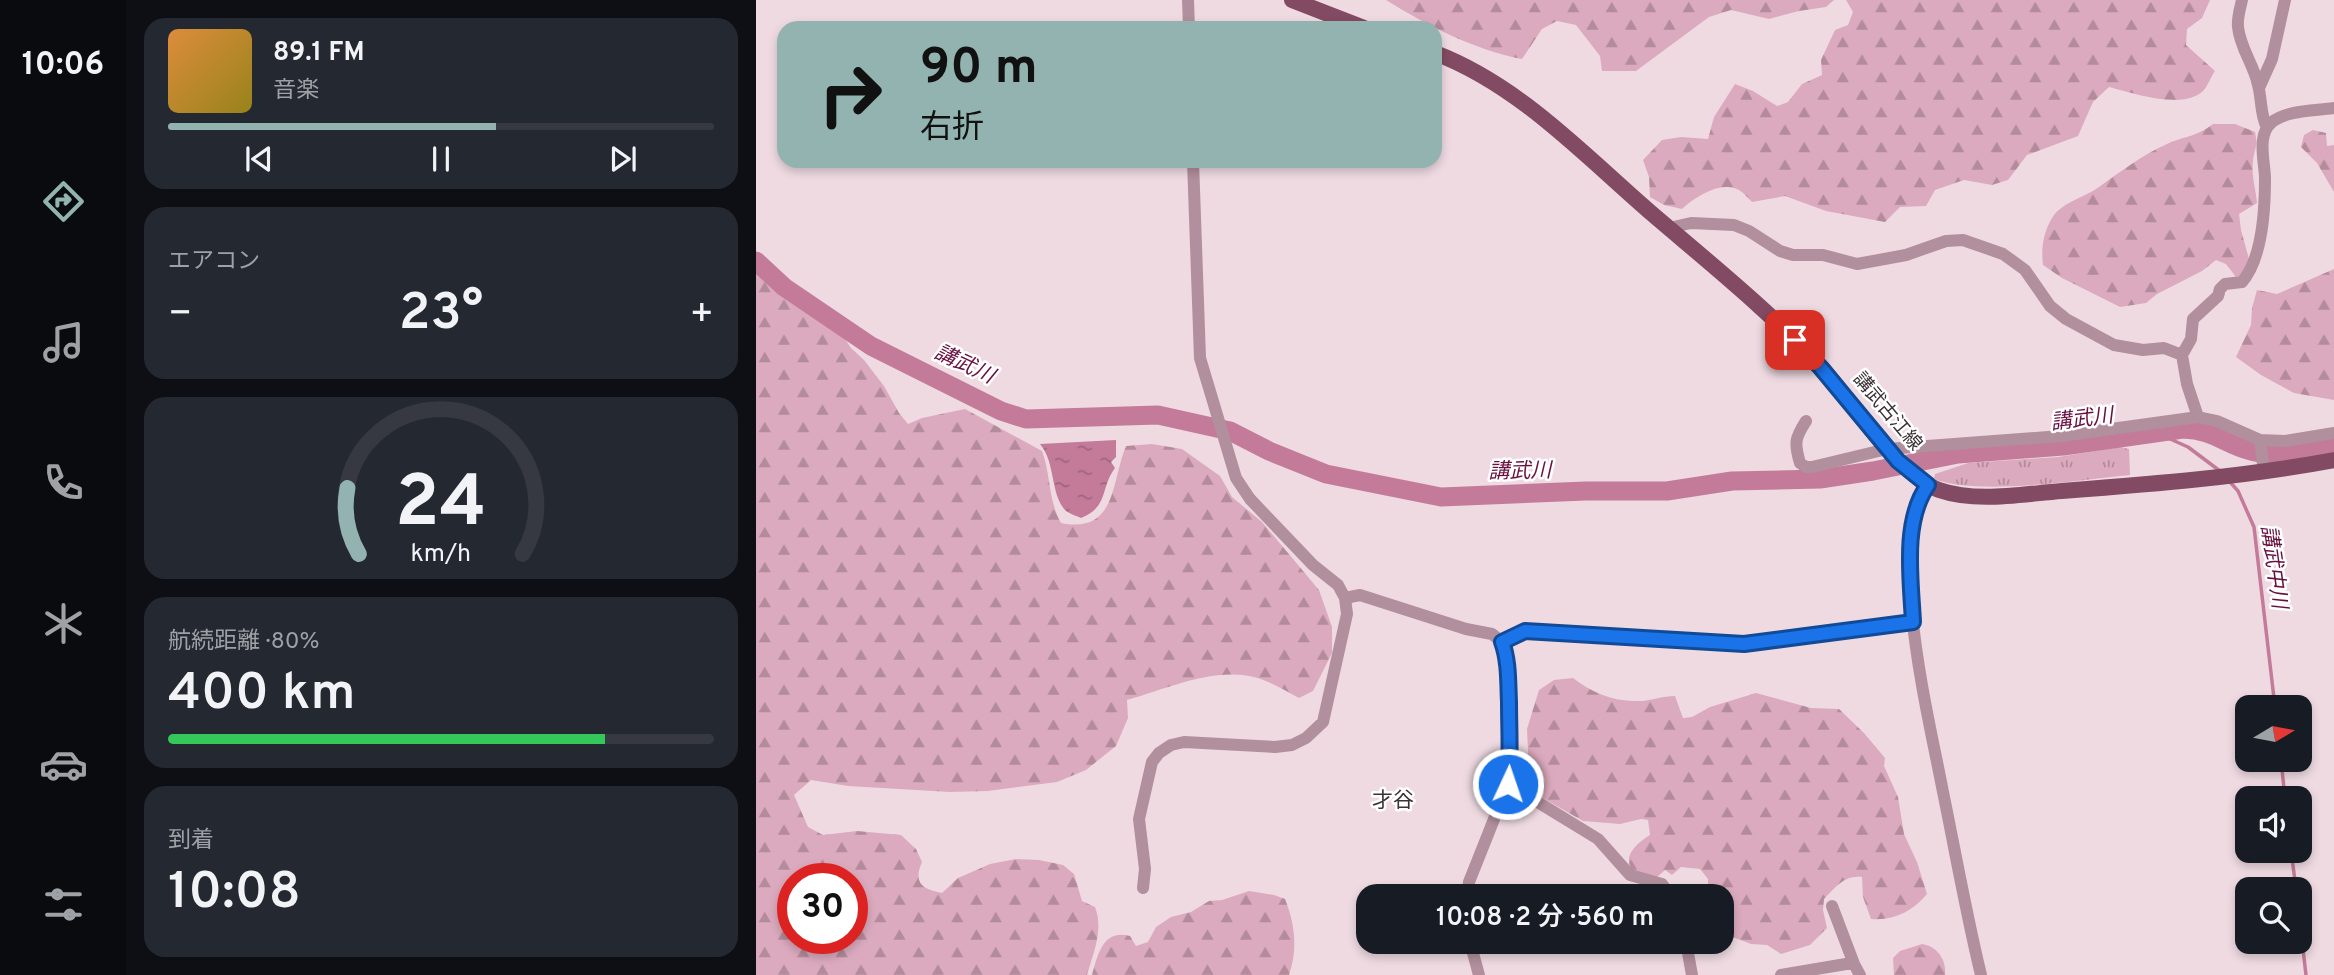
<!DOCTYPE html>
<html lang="ja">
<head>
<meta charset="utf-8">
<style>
  body { margin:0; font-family:Overpass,"Noto Sans JP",sans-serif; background:#242831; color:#f1f3f6; height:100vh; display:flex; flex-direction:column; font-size:26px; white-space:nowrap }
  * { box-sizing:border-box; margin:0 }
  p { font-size:23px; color:#9ea1a6 }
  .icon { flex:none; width:38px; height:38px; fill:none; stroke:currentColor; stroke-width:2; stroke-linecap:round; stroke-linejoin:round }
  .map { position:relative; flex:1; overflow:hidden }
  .drawer { display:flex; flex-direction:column; gap:18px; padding:18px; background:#0d0f14; width:630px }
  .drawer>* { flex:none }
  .hud { position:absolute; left:21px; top:21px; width:665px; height:147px; border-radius:21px; box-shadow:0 4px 10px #0003; background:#92b3af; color:#111; overflow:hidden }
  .needle { width:46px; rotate:80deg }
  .tools { position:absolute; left:1479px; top:695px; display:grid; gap:14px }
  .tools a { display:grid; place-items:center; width:77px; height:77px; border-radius:14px; background:#171b24; box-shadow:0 4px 10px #0003; font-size:35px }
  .speed { position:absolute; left:21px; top:863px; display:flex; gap:14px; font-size:35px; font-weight:700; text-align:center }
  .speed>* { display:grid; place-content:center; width:91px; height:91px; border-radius:50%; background:#171b24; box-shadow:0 4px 10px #0003; line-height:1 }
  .speed .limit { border:10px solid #d22; background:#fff; color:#111 }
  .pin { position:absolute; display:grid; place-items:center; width:60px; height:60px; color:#fff; margin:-30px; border-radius:14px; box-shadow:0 4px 10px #0006 }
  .me { position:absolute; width:77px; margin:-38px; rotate:3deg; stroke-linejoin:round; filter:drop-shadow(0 0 5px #0008) }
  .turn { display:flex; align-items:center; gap:24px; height:147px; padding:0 28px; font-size:32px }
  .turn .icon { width:91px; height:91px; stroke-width:2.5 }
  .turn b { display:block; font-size:49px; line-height:60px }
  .big { font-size:52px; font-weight:600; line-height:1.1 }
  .drawer .card { flex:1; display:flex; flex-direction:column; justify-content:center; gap:10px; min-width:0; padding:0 24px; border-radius:21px; background:#242831 }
  .drawer .dial { align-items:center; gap:0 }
  .dial svg { height:182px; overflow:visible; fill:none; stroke:#363941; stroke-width:7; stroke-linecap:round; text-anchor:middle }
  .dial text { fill:#f1f3f6; stroke:none }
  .song { display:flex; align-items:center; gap:21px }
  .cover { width:84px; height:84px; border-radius:10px; background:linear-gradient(135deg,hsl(30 70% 55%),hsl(50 70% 35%)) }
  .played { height:7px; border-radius:4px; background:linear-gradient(90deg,#92b3af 60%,#363941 60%) }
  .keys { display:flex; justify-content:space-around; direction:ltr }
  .heat { display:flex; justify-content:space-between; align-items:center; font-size:38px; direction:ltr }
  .charge { height:10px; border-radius:5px; background:linear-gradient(90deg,#34c759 80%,#363941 0) }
  .trip { position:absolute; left:600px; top:884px; width:378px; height:70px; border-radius:21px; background:#171b24; box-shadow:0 4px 10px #0003; font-weight:600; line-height:70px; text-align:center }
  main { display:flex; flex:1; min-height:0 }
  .menu { display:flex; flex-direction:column; width:126px; justify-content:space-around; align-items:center; background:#090b0e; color:#9ea1a6 }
  .menu .icon { width:49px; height:49px }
  .menu .active { color:#92b3af }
  .menu b { font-size:32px; color:#f1f3f6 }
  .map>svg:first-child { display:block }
  .grass { fill:url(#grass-tufts) }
  .forest { fill:url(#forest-firs); fill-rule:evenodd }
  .water { fill:url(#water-ripples) }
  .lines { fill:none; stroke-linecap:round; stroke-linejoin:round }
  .stream { stroke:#c37b99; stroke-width:3.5 }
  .river { stroke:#c37b99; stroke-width:19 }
  .minor { stroke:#b18f9c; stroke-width:12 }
  .major { stroke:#834b63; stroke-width:16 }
  .route-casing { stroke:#114b97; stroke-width:18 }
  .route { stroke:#1a73e8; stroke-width:12 }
  .labels { text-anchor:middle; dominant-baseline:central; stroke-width:5; stroke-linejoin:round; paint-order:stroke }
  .street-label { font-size:19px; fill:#3a3235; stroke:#fff }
  .water-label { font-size:21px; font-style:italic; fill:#681140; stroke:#fff }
  .neighbourhood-label { font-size:21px; fill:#3a3235; stroke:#fff }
</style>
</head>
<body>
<main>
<nav class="menu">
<b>10:06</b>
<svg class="icon active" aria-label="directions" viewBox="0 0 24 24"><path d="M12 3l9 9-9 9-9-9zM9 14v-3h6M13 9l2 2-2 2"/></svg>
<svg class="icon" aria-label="music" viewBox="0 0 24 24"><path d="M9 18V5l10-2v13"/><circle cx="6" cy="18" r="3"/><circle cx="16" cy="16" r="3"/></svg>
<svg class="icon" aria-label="phone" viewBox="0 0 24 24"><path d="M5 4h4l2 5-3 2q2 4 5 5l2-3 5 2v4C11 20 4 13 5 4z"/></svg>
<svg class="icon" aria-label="climate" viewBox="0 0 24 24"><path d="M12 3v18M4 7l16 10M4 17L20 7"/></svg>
<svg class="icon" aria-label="car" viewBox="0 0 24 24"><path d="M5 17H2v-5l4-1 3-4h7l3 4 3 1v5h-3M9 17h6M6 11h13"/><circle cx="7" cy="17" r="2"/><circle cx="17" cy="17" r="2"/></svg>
<svg class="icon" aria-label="filters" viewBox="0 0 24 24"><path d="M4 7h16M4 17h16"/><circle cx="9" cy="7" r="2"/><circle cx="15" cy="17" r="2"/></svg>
</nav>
<section class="drawer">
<div class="card">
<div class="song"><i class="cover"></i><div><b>89.1 FM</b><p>音楽</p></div></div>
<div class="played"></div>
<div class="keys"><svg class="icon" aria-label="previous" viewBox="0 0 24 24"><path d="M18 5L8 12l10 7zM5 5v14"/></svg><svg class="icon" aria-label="pause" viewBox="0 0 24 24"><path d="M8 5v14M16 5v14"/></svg><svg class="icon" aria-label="next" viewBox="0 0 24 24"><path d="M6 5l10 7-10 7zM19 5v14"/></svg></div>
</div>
<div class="card"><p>エアコン</p>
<div class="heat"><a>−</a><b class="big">23°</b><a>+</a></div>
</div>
<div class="card dial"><svg viewBox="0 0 100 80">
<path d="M14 69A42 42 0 1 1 86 69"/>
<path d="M14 69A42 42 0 0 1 9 40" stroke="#92b3af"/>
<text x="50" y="56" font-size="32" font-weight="700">24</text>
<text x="50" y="72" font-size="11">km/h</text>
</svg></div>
<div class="card"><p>航続距離 · 80%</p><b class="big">400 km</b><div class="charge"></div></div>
<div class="card"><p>到着</p><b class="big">10:08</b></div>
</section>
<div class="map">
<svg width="1578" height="975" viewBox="0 0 1578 975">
  <defs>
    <pattern id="grass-tufts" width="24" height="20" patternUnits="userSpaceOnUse" patternTransform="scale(1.75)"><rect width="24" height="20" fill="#dcaabe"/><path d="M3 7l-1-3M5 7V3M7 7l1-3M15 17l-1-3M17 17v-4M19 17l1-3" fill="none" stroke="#b38b9b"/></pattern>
    <pattern id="forest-firs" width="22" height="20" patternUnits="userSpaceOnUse" patternTransform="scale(1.75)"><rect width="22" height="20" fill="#dcaabe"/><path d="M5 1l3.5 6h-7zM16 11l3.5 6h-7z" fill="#b38b9b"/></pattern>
    <pattern id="water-ripples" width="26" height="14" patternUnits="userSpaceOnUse" patternTransform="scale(1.75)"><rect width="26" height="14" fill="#c37b99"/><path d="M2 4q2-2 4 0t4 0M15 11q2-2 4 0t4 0" fill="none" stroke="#9f657e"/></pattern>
  </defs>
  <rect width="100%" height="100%" fill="#efdae2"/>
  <path class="grass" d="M 1364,447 L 1373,449 L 1374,475 C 1323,480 1223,496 1178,479 L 1179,474 L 1212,463 L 1302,457 Z"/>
  <path class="forest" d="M 630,0 L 1078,0 L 1070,7 L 1043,11 L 1013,19 L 975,10 L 953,17 L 880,71 L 846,71 L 844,56 L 820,25 L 801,21 L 786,29 L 766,59 C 719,50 672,26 630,0 Z
    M 1090,0 L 1454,0 L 1446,18 L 1431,29 L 1430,45 L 1459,71 C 1455,77 1452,85 1448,90 C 1428,111 1377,93 1353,87 L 1337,102 L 1322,136 L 1271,155 L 1252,180 L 1236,185 L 1208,180 L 1179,190 L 1170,206 L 1144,207 L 1129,222 L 1070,211 L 1029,196 L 996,202 C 992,198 988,193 983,190 C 965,180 939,197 926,209 L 908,205 L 894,197 L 893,177 L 887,160 L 906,140 L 925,137 L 952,139 L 958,117 L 979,84 L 997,91 L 1021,106 L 1032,102 L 1046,84 L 1066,75 L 1065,60 L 1079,30 L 1092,25 L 1097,12 Z
    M 1457,124 L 1479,124 L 1499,132 C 1502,148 1499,146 1497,161 C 1495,175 1500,190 1501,203 L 1483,214 L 1485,230 L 1493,259 L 1488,275 L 1480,277 L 1470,264 L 1460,260 L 1446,271 L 1401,294 L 1390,303 L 1364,307 L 1306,278 L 1287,265 C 1285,249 1287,233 1296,218 C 1305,203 1326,198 1340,189 C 1364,172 1386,155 1413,143 C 1432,135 1440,137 1457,124 Z
    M 1557,130 L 1570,133 L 1571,146 L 1578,145 L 1578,192 L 1561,163 L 1545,147 L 1548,135 Z
    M 0,268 L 36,301 L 83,330 L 95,348 L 108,360 L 128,386 L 143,413 L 152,424 L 166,418 L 209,409 L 286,451 C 295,475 292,500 305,523 C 361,534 355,482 370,446 L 396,444 L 426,449 L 464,476 L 476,497 L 506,522 L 563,590 L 576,627 L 576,653 L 557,691 L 543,698 C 528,690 511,679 493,676 C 452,669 411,689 371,700 L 372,718 L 360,746 L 330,770 L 301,782 L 232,791 L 194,792 L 92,786 L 55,780 L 38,795 L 52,827 L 67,835 L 101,831 L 145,835 L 160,849 L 166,862 C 157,883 166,889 186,893 L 202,878 L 234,864 L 260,859 L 283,860 L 307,865 L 318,874 L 326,901 L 339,907 C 348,930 337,953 331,975 L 0,975 ZM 37,878 L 96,878 L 96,938 L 37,938 Z
    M 1578,269 L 1578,400 L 1538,393 L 1505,375 L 1480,357 L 1495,325 L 1496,308 L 1501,290 L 1521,294 Z
    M 817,678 C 835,692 856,701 879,701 C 893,702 905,696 919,696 L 927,718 L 936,717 L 954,707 L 1000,693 L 1055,708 L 1083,709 L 1108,733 L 1129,758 L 1128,766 L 1142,797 L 1148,834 L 1161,862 L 1171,894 C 1157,911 1138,921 1115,919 L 1107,897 L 1106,877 C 1088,875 1080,887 1068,899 L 1067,910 L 1071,928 L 1054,945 L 1025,954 L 1011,945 L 995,944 L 966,933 L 966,896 L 952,896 L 952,879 L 944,869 L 925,867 L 916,875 L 909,870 L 900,878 L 888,879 C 884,876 877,872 875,868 C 867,854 884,841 894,835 L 892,820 L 885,819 L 864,824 L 827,821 L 785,797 L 778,785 L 773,773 L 771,729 L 783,690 L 798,680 Z
    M 493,891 L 518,895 L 529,899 C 539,924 542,949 533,975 L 336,975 C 342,954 347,929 374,936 L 380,946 L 392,942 L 400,927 L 415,917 L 435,912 L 453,901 L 466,900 Z
    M 1166,944 C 1181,946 1191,960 1189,975 L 1138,975 L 1137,958 L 1144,951 Z"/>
  <path class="water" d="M 360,440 L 360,457 L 355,462 L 359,468 C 344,488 353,507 325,518 C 321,516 314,514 310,511 C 294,495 300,463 284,444 Z"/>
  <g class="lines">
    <path class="stream" d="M 1403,434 L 1432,447 L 1464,471
      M 1474,482 L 1482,491 L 1498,527 L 1519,707
      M 1525,760 L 1529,798
      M 1535,850 L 1540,889
      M 1544,923 L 1550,975"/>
    <path class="river" d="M 0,261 L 28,287 L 115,346 L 245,411 L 270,419 L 402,415 L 474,431 L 513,451 L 570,474 L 685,497 L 830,491 L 911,491 L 976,481 L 1064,479 L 1117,471 L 1202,454 L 1307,446 L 1427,429 C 1459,430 1469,445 1495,451 C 1522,458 1551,449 1578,445"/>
    <path class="minor" d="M 432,0 L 433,28
      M 1486,0 C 1484,9 1481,18 1482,27 C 1484,48 1498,65 1502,85 C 1506,100 1504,114 1511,128
      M 1503,88 L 1516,59 L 1529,0
      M 913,228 L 935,223 L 978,225 L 993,231 L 1024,251 L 1037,255 L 1067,255 L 1101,264 L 1150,255 L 1190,241 L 1207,240 L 1247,254 L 1269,270 L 1294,306 L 1310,319 L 1358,345 L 1387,350 L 1408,348 L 1426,355
      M 1442,417 L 1431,384 L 1426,355 L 1435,339 L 1437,319 L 1462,296 L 1464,289 L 1469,284 L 1486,282 C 1506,259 1509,210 1509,179 C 1509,162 1500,135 1516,122 C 1531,110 1559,111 1578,108
      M 1050,421 C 1039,438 1038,443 1044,463 L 1050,467 L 1056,467 L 1131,449 L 1305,436 L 1442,417 L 1461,421 L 1504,440 L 1529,441 L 1578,433
      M 1504,440 L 1508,473
      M 1172,485 C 1129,544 1173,718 1186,787 C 1199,850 1210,913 1225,975
      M 589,598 L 604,595 L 710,629 L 736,634 L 746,642 L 750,653 L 752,673 L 754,761 L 752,784 L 713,882 L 711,896
      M 746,642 L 769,631 L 988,644 L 1157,622
      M 752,784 L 842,839 L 874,875 L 906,884 L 915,896
      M 387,888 L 389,869 L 383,819 L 396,762 L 403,753 L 415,745 L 428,742 L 519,747 L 536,745 L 550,738 L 567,722 L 591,614 L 589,598 L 582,585 L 557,565 L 494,499 L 480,478 L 444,358 L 437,161
      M 1076,906 L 1098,964
      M 714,942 L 723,975
      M 930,942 L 936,975
      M 1025,975 L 1090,964 L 1098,964 L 1104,975"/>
    <path class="major" d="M 536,0 L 608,28
      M 679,53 C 763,85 827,154 894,212 C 950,260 1015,312 1065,367 C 1096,401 1141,475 1183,490 C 1221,503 1266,494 1306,491 C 1397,484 1488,477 1578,460"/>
  </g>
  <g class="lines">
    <defs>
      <path id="route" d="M 752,784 C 755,757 753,730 753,702 C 752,682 753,661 746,642 L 769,631 L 988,644 L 1157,622 C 1155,580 1146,521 1172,485 L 1142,461 L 1065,368 L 1039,340"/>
    </defs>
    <use href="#route" class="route-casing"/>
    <use href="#route" class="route"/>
  </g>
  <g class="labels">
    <g class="street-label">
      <text transform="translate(1131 412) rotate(50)">講武古江線</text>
    </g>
    <g class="water-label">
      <text transform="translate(208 365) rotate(25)">講武川</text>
      <text transform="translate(1326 420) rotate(-7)">講武川</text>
      <text transform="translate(764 472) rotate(-1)">講武川</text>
      <text transform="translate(1517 567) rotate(82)">講武中川</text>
    </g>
    <g class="neighbourhood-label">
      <text x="637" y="801">才谷</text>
    </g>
  </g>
</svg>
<div class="tools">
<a><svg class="needle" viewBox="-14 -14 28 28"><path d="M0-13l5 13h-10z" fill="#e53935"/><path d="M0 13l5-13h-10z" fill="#9ea1a6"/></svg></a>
<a><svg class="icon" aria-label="sound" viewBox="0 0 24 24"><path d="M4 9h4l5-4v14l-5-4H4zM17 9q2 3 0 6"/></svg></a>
<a><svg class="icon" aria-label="search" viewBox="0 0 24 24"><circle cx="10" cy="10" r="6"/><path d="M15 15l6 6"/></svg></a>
</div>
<div class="speed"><div class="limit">30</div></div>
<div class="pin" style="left:1039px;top:340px;background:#d93025"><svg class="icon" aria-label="arrive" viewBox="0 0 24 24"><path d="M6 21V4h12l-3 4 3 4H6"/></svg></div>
<svg class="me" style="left:752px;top:784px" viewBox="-20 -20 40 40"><circle r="17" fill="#1a73e8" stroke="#fff" stroke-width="3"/><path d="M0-11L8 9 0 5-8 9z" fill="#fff"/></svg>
<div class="trip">10:08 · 2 分 · 560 m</div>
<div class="hud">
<div class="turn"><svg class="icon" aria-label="right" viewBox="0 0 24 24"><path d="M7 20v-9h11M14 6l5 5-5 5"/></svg><div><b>90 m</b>右折</div></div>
</div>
</div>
</main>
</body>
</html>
